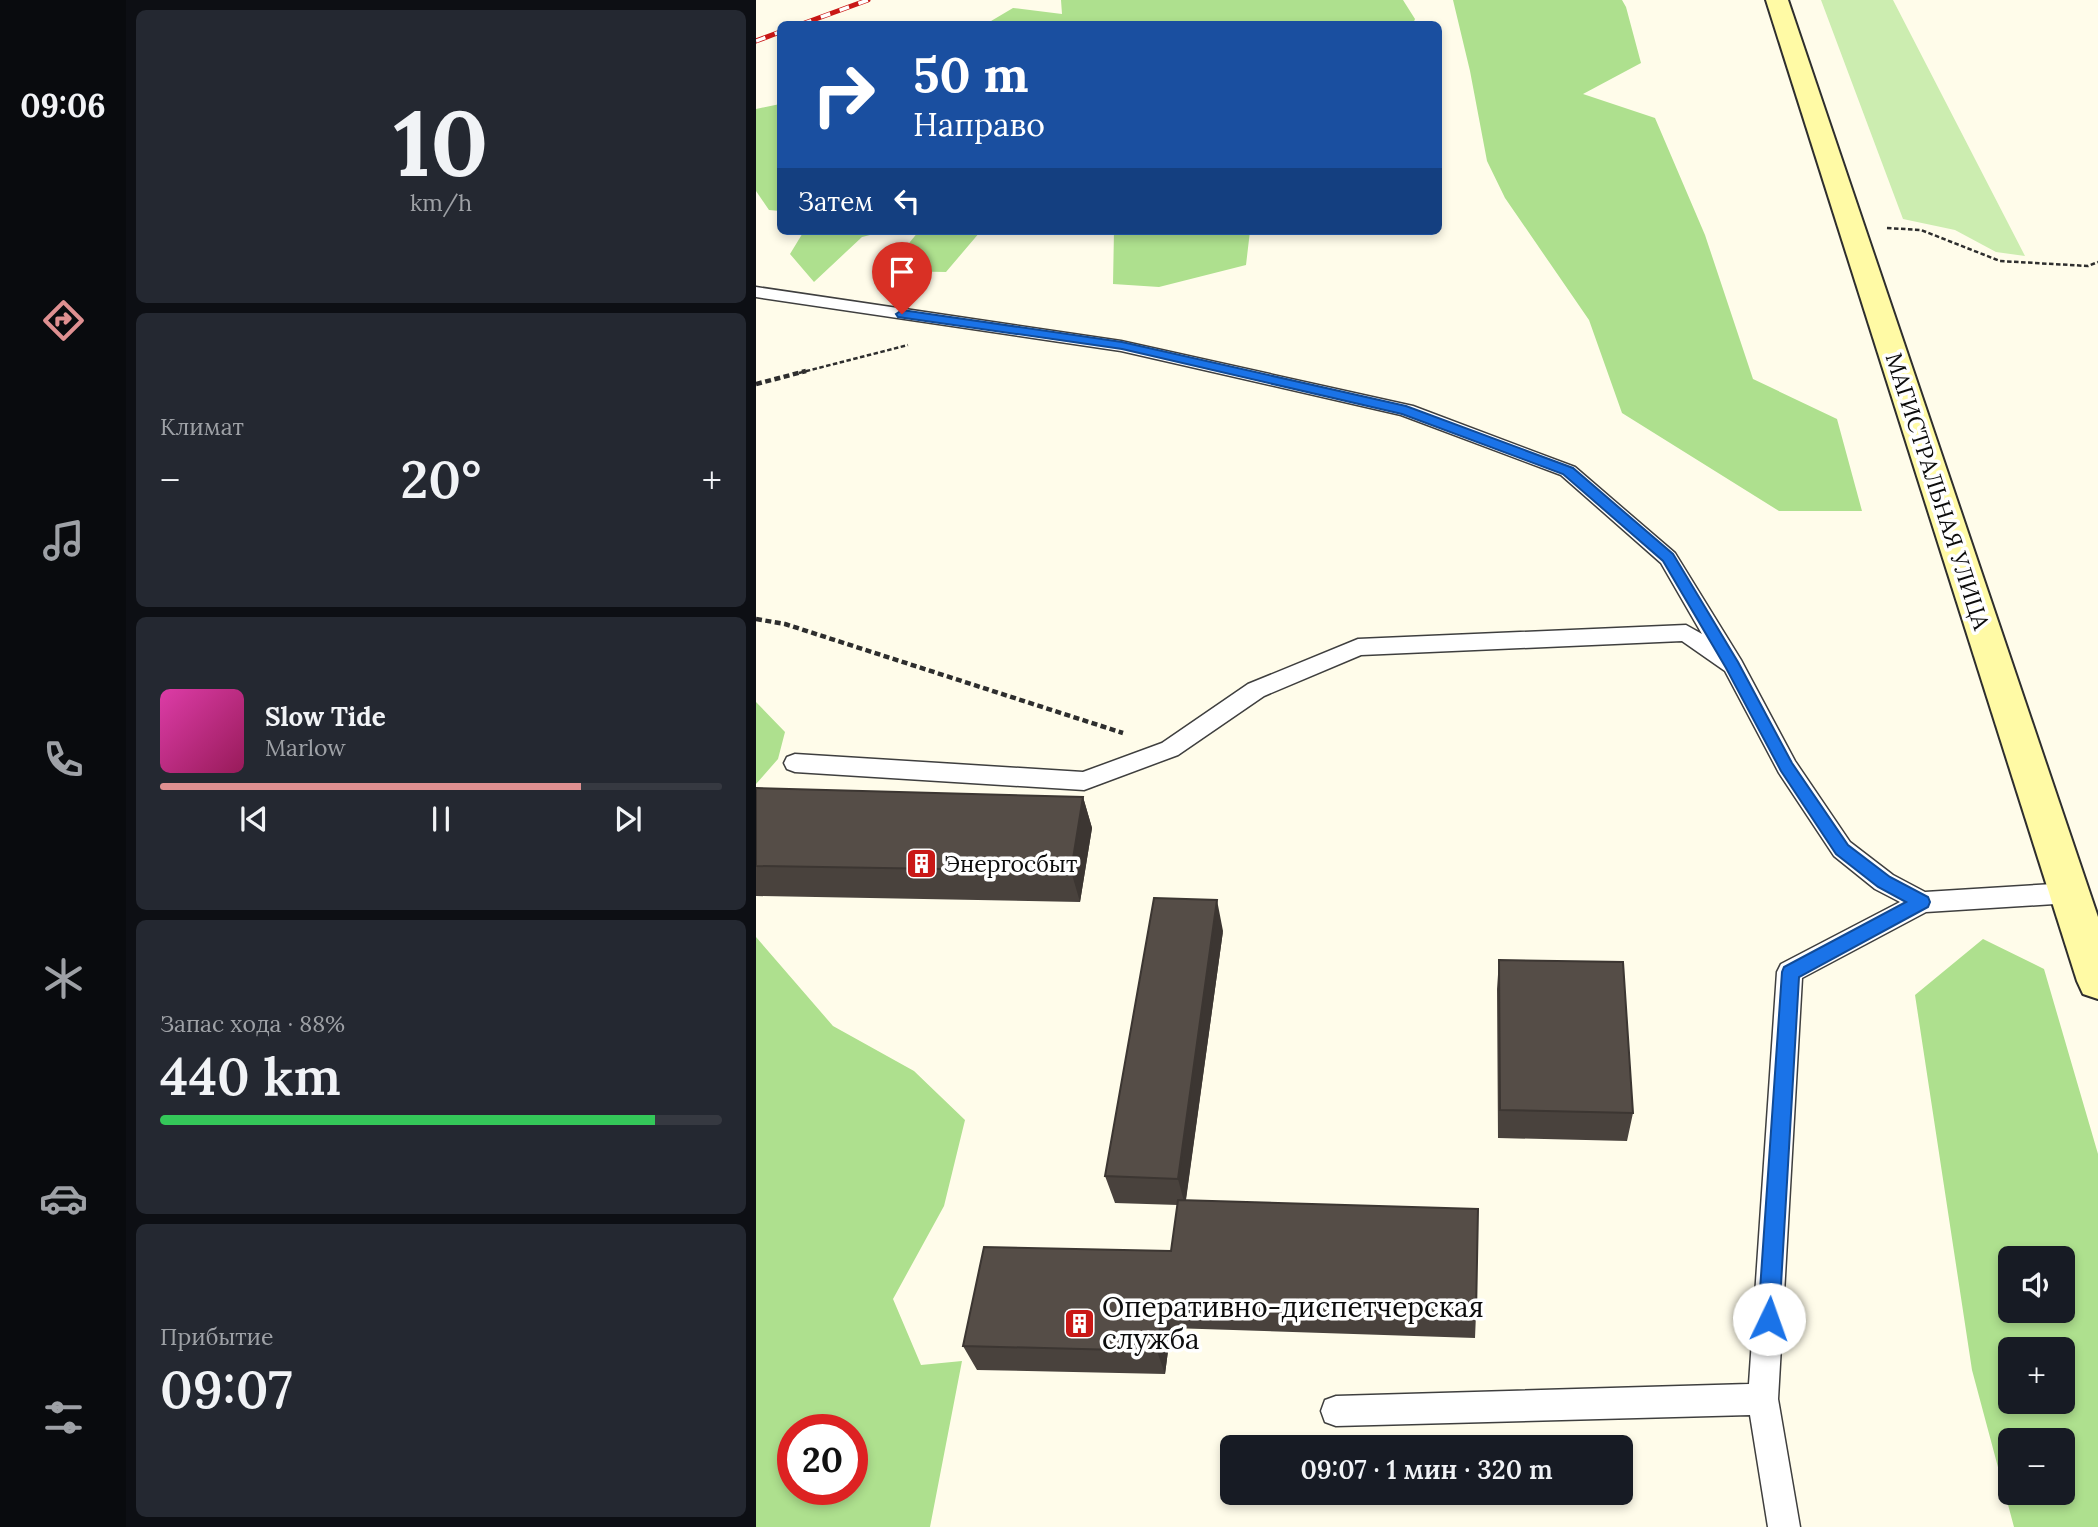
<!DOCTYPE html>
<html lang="ru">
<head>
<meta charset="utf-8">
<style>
  body { margin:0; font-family:Lora,serif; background:#242831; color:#f1f3f6; height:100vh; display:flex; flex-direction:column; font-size:26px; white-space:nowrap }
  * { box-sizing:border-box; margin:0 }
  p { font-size:23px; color:#9ea1a6 }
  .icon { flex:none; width:38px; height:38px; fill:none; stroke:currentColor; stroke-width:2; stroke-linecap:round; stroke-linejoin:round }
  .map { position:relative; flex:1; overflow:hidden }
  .sheet { display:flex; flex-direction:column; gap:10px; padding:10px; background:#0d0f14; width:630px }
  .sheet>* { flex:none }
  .guide { position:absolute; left:21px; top:21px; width:665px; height:214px; border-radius:10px; box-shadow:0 4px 10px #0003; background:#1a4fa0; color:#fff; overflow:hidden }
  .controls { position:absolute; left:1242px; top:1246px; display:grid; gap:14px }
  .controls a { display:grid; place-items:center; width:77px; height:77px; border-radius:10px; background:#171b24; box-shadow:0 4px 10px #0003; font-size:35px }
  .speed { position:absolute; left:21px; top:1414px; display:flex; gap:14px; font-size:35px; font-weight:700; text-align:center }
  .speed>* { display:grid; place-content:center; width:91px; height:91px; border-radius:50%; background:#171b24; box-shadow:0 4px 10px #0003; line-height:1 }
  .speed .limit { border:10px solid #d22; background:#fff; color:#111 }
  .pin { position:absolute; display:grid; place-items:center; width:60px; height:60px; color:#fff; margin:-72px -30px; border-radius:50% 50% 50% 0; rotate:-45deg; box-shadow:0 0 7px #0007 }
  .pin .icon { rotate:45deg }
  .me { position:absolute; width:77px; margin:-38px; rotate:3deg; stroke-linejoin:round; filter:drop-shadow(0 0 5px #0008) }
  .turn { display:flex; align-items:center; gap:24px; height:147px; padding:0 21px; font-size:32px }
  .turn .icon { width:91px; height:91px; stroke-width:2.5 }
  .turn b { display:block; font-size:49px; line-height:60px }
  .then { display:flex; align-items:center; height:66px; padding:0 21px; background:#0003; gap:14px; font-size:26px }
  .big { font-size:52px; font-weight:600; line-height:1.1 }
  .sheet .tile { flex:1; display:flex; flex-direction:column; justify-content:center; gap:10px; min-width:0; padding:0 24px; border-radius:10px; background:#242831 }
  .sheet .dial { align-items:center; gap:0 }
  .dial b { font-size:91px; line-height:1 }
  .song { display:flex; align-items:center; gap:21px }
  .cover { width:84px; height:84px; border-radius:10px; background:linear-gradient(135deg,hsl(320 70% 55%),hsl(330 70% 35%)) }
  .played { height:7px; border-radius:4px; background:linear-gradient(90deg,#df9091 75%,#363941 75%) }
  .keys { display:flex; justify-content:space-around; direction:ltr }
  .heat { display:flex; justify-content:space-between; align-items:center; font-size:38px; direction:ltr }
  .charge { height:10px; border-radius:5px; background:linear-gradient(90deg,#34c759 88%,#363941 0) }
  .trip { position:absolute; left:464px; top:1435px; width:413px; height:70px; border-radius:10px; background:#171b24; box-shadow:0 4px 10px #0003; font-weight:600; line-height:70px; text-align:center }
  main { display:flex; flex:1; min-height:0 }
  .menu { display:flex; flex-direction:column; width:126px; justify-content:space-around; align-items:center; background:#090b0e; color:#9ea1a6 }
  .menu .icon { width:49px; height:49px }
  .menu .selected { color:#df9091 }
  .menu b { font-size:32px; color:#f1f3f6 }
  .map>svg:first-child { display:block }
  .green { fill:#ccedb0 }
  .forest { fill:#aee08e; fill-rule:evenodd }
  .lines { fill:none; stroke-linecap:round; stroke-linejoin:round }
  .lane-casing { stroke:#3f3f3f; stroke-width:3 }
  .secondary-casing { stroke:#2e2e2e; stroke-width:4 }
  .path-far1 { stroke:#2e2e2e; stroke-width:2.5; stroke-dasharray:4.5 2.5; stroke-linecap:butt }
  .path { stroke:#2e2e2e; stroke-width:4.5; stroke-dasharray:6 3.5; stroke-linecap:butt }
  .lane { fill:#fff; fill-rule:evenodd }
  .secondary { fill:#fffaa5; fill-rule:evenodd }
  .rail-casing { stroke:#c91816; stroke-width:5 }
  .rail { stroke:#fff; stroke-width:3.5; stroke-dasharray:10; stroke-linecap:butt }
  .wall { fill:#49423d }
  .shaded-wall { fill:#3c3632 }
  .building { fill:#554d47; stroke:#3c3632; stroke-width:2 }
  .route { fill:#1a73e8; stroke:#114b97; stroke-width:2 }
  .labels { text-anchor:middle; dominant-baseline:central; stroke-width:7; stroke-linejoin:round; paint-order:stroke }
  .street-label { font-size:23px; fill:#0c0c0c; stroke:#fff }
  .poi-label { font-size:23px; fill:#0c0c0c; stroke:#fff; text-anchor:start }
  .near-poi-label { font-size:28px; fill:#0c0c0c; stroke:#fff; text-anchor:start }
</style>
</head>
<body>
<main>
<nav class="menu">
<b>09:06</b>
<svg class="icon selected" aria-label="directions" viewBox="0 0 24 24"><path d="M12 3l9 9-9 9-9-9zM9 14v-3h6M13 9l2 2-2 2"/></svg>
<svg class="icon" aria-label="music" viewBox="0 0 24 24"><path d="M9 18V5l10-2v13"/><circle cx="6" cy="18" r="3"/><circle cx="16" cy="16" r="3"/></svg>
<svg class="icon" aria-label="phone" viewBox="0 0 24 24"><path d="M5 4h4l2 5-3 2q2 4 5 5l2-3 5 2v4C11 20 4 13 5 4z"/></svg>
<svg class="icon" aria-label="climate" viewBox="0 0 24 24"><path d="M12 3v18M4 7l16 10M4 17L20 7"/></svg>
<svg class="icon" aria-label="car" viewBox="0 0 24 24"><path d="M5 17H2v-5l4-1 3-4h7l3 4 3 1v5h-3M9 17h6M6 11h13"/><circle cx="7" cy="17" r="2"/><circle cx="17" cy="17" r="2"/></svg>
<svg class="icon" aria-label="filters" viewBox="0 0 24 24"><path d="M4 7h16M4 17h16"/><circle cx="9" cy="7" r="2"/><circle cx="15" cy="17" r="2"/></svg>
</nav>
<section class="sheet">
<div class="tile dial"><b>10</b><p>km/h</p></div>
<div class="tile"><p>Климат</p>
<div class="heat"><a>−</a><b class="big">20°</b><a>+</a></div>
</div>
<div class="tile">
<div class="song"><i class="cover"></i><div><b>Slow Tide</b><p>Marlow</p></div></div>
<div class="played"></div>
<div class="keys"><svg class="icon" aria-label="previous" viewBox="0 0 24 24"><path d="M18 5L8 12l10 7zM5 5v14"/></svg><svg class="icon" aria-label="pause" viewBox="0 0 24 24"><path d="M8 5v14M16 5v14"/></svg><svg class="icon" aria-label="next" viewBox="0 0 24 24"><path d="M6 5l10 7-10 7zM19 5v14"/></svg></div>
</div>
<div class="tile"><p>Запас хода · 88%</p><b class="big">440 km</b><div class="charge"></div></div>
<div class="tile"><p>Прибытие</p><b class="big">09:07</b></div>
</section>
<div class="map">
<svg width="1342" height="1527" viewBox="0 0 1342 1527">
  <rect width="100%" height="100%" fill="#fffcea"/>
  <path class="green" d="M 1065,0 L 1137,0 L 1269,256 L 1240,252 L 1199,230 L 1147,219 Z"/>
  <path class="forest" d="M 305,0 L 647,0 L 659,19 L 657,24 L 230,24 L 257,8 L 306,14 Z
    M 697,0 L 866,0 L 870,7 L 885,63 L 827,94 L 899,118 L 949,235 L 997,379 L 1081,419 L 1106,511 L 1023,511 L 866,413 L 833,320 L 749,198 L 731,161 L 714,71 Z
    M 24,104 L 24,211 L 13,210 L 0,191 L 0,109 Z
    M 48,231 L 130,231 L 106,237 L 58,282 L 34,254 Z
    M 163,231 L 224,231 L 224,232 L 190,272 L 130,271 Z
    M 358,231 L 494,231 L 490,265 L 403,287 L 357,284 Z
    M 0,702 L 29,732 L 22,759 L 0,784 Z
    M 0,937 L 77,1026 L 158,1071 L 209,1120 L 188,1206 L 137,1299 L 165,1365 L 206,1361 L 174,1527 L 0,1527 ZM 37,1430 L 96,1430 L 96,1489 L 37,1489 Z
    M 1227,939 L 1288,969 L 1342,1154 L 1342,1527 L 1258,1527 L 1216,1370 L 1159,995 ZM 1255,1258 L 1307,1258 L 1307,1311 L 1255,1311 ZM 1255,1349 L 1307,1349 L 1307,1402 L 1255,1402 ZM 1255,1440 L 1307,1440 L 1307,1493 L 1255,1493 Z"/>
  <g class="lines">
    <defs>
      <path id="lane" d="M 0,287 L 365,341 L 657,406 L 819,467 L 919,553 L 985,660 L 1039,761 L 1094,842 L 1137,875 L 1169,892 L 1314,883 L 1323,886 L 1326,893 L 1323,900 L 1314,903 L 1170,912 L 1046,978 L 1022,1399 L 1044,1527 L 1012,1527 L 994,1415 L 580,1426 L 569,1422 L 565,1411 L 569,1400 L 580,1396 L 993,1384 L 1021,972 L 1025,964 L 1144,902 L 1119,889 L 1078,856 L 1023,773 L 969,671 L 926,641 L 605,655 L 508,696 L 422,755 L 328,790 L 39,772 L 31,769 L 28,763 L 31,757 L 39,754 L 327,772 L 406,743 L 492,684 L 602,639 L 930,625 L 946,634 L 905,563 L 805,475 L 645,415 L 365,351 L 0,297 Z"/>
      <path id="secondary" d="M 1010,0 L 1032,0 L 1342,917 L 1342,999 L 1327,994 L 1321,981 Z"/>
    </defs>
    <use href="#lane" class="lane-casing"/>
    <use href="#secondary" class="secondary-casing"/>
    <path class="path-far1" d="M 1131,228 L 1165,230 L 1244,261 L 1332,266 L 1342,262
      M 43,373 L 152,345"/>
    <path class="path" d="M 0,384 L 50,371
      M 0,619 L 29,624 L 367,733"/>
    <use href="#lane" class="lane"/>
    <use href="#secondary" class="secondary"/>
    <defs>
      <path id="rail" d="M 46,24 L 112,0
        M 0,41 L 24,32"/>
    </defs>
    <use href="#rail" class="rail-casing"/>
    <use href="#rail" class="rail"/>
  </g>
  <path class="wall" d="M 0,788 L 327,797 L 336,828 L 324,902 L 0,896 Z
    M 467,931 L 430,1200 L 720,1314 L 719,1338 L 415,1328 L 409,1374 L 221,1370 L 207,1346 L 415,1251 L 422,1205 L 359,1203 L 349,1176 Z
    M 743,960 L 877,1113 L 871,1141 L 742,1138 L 741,989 Z"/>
  <path class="shaded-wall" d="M 327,797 L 336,828 L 324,902 L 315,871 Z
    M 461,900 L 467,931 L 429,1205 L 422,1179 Z
    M 407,1304 L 415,1328 L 409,1374 L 401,1351 Z"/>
  <path class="building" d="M 0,788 L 327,797 L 315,871 L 0,866 Z
    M 398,898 L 461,900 L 422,1179 L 349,1176 Z
    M 743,960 L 867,962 L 877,1113 L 744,1110 Z
    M 422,1200 L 722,1209 L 720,1314 L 407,1304 L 401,1351 L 207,1346 L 228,1247 L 415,1251 Z"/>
  <path class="route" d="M 146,310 L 366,342 L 650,406 L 817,468 L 917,554 L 982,662 L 1036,763 L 1092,845 L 1134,877 L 1172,897 L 1174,902 L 1172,907 L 1043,977 L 1023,1319 L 1020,1326 L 1013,1329 L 1005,1326 L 1002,1319 L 1026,972 L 1028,967 L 1150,902 L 1122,887 L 1080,854 L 1025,771 L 970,668 L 907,561 L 807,474 L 646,414 L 366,349 L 142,317 L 140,314 Z"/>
  <defs>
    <symbol id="building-square" viewBox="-11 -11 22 22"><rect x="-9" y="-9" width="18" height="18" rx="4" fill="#c91816" stroke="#fff"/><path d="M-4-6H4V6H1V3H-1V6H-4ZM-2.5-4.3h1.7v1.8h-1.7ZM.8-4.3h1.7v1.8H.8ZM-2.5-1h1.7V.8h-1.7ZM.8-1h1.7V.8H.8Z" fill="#fff"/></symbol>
  </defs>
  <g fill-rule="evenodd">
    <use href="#building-square" x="148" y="846" width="35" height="35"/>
    <use href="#building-square" x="306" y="1306" width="35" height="35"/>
  </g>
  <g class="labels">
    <g class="street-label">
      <text transform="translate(1182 491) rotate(72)">МАГИСТРАЛЬНАЯ УЛИЦА</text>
    </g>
    <g class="poi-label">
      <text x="188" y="863">Энергосбыт</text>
    </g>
    <g class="near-poi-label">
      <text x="346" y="1307">Оперативно-диспетчерская<tspan x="346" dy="32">служба</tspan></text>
    </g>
  </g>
</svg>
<div class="controls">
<a><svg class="icon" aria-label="sound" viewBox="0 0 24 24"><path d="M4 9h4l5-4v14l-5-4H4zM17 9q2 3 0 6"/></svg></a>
<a>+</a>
<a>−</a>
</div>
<div class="speed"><div class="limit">20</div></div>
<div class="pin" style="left:146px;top:314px;background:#d93025"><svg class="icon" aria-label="arrive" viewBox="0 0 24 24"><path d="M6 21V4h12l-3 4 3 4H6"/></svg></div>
<svg class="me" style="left:1013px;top:1319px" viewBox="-20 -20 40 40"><circle r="19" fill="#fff"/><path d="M0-13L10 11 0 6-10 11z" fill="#1a73e8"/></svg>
<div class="trip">09:07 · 1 мин · 320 m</div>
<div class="guide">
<div class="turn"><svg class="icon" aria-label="right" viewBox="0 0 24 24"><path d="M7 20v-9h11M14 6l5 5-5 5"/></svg><div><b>50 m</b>Направо</div></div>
<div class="then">Затем<svg class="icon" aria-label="left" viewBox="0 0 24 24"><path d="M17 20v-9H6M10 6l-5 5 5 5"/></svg></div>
</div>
</div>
</main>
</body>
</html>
